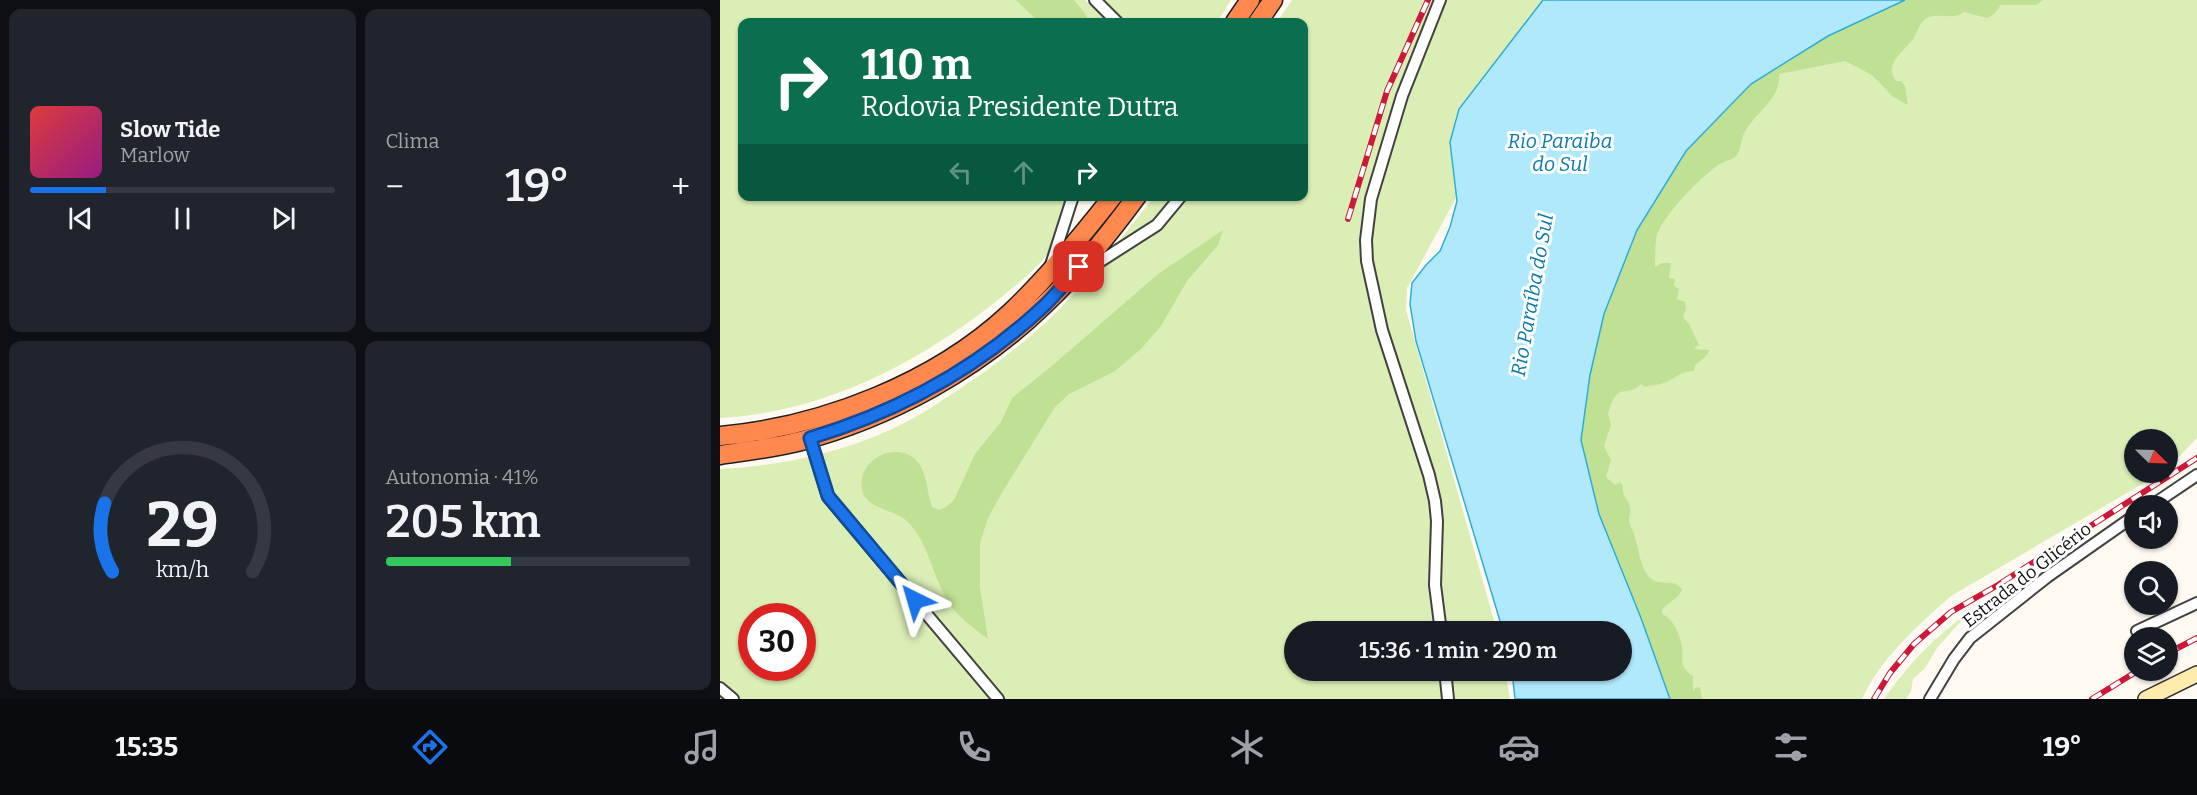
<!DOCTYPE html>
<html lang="pt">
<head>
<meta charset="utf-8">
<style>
  body { margin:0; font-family:Bitter,serif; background:#20242c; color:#f1f3f6; height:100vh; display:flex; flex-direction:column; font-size:22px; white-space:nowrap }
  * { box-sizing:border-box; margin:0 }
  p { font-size:20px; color:#9ea1a6 }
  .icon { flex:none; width:33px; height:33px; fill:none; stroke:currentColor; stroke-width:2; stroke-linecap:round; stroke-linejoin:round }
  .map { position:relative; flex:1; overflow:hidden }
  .sheet { display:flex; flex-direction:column; gap:9px; padding:9px; background:#0d0f14; width:720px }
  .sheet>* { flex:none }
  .banner { position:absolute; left:18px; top:18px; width:570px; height:183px; border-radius:12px; box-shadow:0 2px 4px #0004; background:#0b6e4f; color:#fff; overflow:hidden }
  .needle { width:39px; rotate:113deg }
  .fabs { position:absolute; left:1404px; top:429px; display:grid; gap:12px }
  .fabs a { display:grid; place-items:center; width:54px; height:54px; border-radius:50%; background:#171b24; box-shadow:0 2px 4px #0004; font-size:30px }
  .speed { position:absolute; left:18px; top:603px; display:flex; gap:12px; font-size:30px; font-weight:700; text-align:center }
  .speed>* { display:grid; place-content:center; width:78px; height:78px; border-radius:50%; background:#171b24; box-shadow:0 2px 4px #0004; line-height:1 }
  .speed .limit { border:9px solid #d22; background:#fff; color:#111 }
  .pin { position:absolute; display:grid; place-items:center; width:51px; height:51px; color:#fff; margin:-26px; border-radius:12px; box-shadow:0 3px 9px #0006 }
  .me { position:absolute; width:66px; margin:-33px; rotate:320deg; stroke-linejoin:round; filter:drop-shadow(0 0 4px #0008) }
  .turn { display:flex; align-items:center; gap:21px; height:126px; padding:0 24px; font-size:27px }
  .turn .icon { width:78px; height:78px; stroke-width:2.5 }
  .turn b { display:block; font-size:42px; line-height:51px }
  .lanes { display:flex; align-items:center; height:57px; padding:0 24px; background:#0003; justify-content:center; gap:30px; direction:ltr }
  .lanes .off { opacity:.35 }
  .big { font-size:45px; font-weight:600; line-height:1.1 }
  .sheet .tile { flex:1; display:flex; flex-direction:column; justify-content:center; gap:9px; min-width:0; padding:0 21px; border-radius:12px; background:#20242c }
  .sheet .dial { align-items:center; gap:0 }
  .dial svg { height:156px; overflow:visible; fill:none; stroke:#363941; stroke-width:7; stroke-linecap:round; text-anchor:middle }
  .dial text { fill:#f1f3f6; stroke:none }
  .song { display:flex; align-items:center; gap:18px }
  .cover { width:72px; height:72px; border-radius:9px; background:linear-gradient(135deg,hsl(0 70% 55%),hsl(310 70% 35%)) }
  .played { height:6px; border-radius:3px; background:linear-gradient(90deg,#1a73e8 25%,#363941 25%) }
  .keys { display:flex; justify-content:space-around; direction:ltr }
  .heat { display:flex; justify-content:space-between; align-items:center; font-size:33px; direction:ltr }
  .charge { height:9px; border-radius:4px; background:linear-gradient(90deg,#34c759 41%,#363941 0) }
  .sheet .tiles { flex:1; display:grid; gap:9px; grid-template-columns:repeat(2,1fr) }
  .trip { position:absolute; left:564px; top:621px; width:348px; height:60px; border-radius:30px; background:#171b24; box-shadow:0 2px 4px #0004; font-weight:600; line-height:60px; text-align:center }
  .tabs { display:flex; height:96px; justify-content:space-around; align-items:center; background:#090b0e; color:#9ea1a6 }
  .tabs .icon { width:42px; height:42px }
  .tabs .active { color:#1a73e8 }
  .tabs b { font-size:27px; color:#f1f3f6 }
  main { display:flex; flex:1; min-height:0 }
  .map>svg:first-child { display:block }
  .green { fill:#daeeb6; fill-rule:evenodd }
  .forest { fill:#c0e094 }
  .water { fill:#b0e9fc; stroke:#30acd9; stroke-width:1.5 }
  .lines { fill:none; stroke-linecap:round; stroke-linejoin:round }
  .street-casing { stroke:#424242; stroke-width:14 }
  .secondary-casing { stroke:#313131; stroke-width:18 }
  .highway-casing { stroke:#202020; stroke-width:21 }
  .street { stroke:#fff; stroke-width:10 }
  .secondary { stroke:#ffebac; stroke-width:15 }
  .highway { stroke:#ff884f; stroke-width:18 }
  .rail-casing { stroke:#cc1939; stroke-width:6 }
  .rail { stroke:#fff; stroke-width:4; stroke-dasharray:11; stroke-linecap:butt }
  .route-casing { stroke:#114b97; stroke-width:15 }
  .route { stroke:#1a73e8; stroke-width:10 }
  .labels { text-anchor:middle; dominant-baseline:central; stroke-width:6; stroke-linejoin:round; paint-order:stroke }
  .street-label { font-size:18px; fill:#0f0f0f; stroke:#fff }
  .water-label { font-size:20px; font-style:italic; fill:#0c7cad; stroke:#fff }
</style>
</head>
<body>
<main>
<section class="sheet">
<div class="tiles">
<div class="tile">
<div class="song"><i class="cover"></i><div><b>Slow Tide</b><p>Marlow</p></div></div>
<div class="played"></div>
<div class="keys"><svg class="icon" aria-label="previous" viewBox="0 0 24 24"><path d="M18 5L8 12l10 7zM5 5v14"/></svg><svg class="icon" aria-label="pause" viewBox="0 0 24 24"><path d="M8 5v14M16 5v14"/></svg><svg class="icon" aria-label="next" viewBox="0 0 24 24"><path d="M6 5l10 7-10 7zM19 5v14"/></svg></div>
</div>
<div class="tile"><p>Clima</p>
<div class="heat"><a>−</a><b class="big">19°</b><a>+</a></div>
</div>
<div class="tile dial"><svg viewBox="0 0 100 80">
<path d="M14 69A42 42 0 1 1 86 69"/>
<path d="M14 69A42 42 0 0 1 10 34" stroke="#1a73e8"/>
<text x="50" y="56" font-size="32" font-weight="700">29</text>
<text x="50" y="72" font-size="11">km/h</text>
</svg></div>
<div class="tile"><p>Autonomia · 41%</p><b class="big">205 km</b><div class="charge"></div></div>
</div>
</section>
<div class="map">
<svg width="1477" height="699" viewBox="0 0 1477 699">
  <rect width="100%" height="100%" fill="#fffaf1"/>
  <path class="green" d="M 0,0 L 365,0 L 388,22 L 22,22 L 22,196 L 351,197 C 346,211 343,231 335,244 C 320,267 294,287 273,304 C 193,366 103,412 0,418 Z
    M 378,0 L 511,0 L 497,22 L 400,22 Z
    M 572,0 L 844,0 L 687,288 L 686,310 L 777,631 L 574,632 L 574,670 L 785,671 L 790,699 L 0,699 L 0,469 C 58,466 118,454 172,429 C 202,415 229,396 257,377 C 291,353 325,326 353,295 C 382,263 408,230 434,197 L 584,196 L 584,22 L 557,22 ZM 32,616 L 82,616 L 82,668 L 32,668 Z
    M 1185,0 L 1477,0 L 1477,438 L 1448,468 L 1448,440 L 1414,440 L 1414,472 L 1441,473 L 1231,596 C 1197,626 1161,658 1142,699 L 949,699 L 879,514 L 884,314 L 1031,84 Z
    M 1249,612 L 1217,648 L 1205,668 L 1193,679 L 1191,691 L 1186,699 L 1164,699 C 1187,665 1216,636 1249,612 Z"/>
  <path class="forest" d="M 296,0 L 354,0 L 364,12 L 369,22 L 319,22 Z
    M 1185,0 L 1323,0 L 1316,5 L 1281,5 L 1274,14 L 1267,18 L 1244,12 C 1233,21 1218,12 1207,18 C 1200,21 1198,31 1194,38 C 1188,46 1176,56 1173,64 C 1171,70 1172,76 1176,81 L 1181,81 L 1185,86 L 1188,105 L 1173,97 L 1152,75 L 1125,61 L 1059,74 C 1062,100 1032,114 1023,136 C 1020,143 1021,152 1015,157 C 1010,161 1003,161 998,165 C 979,179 945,213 937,235 C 935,241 935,260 935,267 L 942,263 L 951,263 L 949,278 L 955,279 L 954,286 L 959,289 L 957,299 L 965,302 L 966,309 L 963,317 L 969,324 L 979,345 L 974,349 L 990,350 L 984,358 L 975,365 L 974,371 C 960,371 957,378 946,382 C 941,385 931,385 925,387 L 921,384 C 906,399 898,379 888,414 L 891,425 L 884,446 L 891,460 L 886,477 L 895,485 L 900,482 L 903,486 C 902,498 908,498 910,507 C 911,511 909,516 909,521 C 910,527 914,532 915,538 C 919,550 921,573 933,580 C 943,586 955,578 962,590 C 957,600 948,602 942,610 L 942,614 C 953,618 960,635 962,646 C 963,654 960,663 966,670 C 968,673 971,674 973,676 L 973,692 L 975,688 L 980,687 L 982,699 L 950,699 L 921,618 L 879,514 L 861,440 L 870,375 L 884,314 L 917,230 L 966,151 L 1031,84 L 1108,36 Z
    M 503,230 L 498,245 L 467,281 L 441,326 L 421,349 L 395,371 L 349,394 L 335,407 L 280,496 L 268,518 L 260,543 L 260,588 L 268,639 C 255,629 239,618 230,605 C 213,579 210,546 189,523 C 177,509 145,510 142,489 C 137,460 174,441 195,459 C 207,470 207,493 212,507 L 219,510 L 226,507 L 234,500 L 255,454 L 281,422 L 292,398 L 333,365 L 438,274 Z"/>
  <path class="water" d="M 823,0 L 1185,0 L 1108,36 L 1031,84 L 966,151 L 917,230 L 884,314 L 870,375 L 861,440 L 879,514 L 921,618 L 950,699 L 795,699 L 792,671 L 902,670 L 902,632 L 783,631 L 696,341 L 690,304 L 692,283 L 706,265 L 720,251 L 730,227 L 737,201 L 730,142 L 739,109 Z"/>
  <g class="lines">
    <defs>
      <path id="street" d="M 375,0 L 397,22
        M 720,0 L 682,96 L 651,199 L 646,240 L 647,261 L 662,330 L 709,475 L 715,501 L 717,521 L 715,585 L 721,632
        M 331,265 L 353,196
        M 362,273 L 437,225 L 461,196
        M 90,438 L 108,497 L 278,699
        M 1431,506 L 1477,475
        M 1417,631 L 1477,603
        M 725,670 L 728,699
        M 0,688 L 13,699
        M 1210,699 L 1234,659 L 1250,638 L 1327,577 L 1414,516"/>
      <path id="secondary" d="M 1426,699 L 1477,674"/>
      <path id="highway" d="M 515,22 L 530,0
        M 538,22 L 553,0
        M 0,436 C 102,427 215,383 290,313 C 328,277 361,237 393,196
        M 0,455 C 27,451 54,448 81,441 C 171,417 258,369 325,304 C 359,272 389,234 417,196"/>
    </defs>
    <use href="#street" class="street-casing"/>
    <use href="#secondary" class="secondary-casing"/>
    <use href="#highway" class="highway-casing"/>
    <use href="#street" class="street"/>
    <use href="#secondary" class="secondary"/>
    <use href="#highway" class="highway"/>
    <defs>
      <path id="rail" d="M 628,219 L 667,91 L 708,0
        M 1448,653 L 1477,638
        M 1154,699 L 1170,673 L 1194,644 L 1231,612 L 1278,585 L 1477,458
        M 1372,699 L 1419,670"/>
    </defs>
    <use href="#rail" class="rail-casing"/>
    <use href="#rail" class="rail"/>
  </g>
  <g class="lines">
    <defs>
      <path id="route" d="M 195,600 L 108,496 L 90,438 C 177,412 258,368 325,305 C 337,293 348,280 359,267"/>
    </defs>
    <use href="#route" class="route-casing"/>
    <use href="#route" class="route"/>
  </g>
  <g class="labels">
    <g class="street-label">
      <text transform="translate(1307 575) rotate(-38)">Estrada do Glicério</text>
    </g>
    <g class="water-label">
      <text x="840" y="141">Rio Paraiba<tspan x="840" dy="23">do Sul</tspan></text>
      <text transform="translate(812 295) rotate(-80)">Rio Paraíba do Sul</text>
    </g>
  </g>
</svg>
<div class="fabs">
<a><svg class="needle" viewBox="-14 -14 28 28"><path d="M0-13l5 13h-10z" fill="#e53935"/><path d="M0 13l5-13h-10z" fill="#9ea1a6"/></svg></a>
<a><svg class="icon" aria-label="sound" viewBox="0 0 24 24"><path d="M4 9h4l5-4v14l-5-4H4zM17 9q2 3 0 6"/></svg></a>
<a><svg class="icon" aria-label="search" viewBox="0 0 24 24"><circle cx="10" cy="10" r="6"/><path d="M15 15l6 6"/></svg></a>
<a><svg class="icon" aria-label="layers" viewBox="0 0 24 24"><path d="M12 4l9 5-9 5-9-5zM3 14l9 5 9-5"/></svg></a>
</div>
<div class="speed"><div class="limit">30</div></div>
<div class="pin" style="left:359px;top:267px;background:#d93025"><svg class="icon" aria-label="arrive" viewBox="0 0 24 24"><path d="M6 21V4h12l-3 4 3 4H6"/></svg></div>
<svg class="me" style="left:195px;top:600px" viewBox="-20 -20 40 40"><path d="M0-17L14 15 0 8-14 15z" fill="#1a73e8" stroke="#fff" stroke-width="4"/></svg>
<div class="trip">15:36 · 1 min · 290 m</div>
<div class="banner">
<div class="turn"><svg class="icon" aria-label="right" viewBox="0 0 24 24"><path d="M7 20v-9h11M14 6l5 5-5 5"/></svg><div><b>110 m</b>Rodovia Presidente Dutra</div></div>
<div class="lanes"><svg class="icon off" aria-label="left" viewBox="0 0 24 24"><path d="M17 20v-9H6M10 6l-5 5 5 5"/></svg><svg class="icon off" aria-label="ahead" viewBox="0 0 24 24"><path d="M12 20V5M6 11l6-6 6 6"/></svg><svg class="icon" aria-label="right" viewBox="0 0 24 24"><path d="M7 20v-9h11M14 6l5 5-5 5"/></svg></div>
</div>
</div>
</main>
<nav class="tabs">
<b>15:35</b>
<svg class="icon active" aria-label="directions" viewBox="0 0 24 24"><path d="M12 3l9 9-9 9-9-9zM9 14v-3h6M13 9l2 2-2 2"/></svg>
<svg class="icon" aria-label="music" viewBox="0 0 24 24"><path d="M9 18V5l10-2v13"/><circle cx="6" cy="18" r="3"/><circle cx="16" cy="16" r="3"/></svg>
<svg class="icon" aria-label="phone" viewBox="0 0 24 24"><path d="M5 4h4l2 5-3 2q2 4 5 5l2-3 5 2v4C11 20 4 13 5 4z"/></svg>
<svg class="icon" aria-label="climate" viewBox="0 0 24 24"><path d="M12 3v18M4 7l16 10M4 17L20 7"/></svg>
<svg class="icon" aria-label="car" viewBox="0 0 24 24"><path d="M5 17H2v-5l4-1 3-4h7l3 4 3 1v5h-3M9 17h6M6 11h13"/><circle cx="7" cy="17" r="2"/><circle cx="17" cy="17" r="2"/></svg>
<svg class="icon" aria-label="filters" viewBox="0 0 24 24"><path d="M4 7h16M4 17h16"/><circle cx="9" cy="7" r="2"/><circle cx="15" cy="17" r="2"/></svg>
<b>19°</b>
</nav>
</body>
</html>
